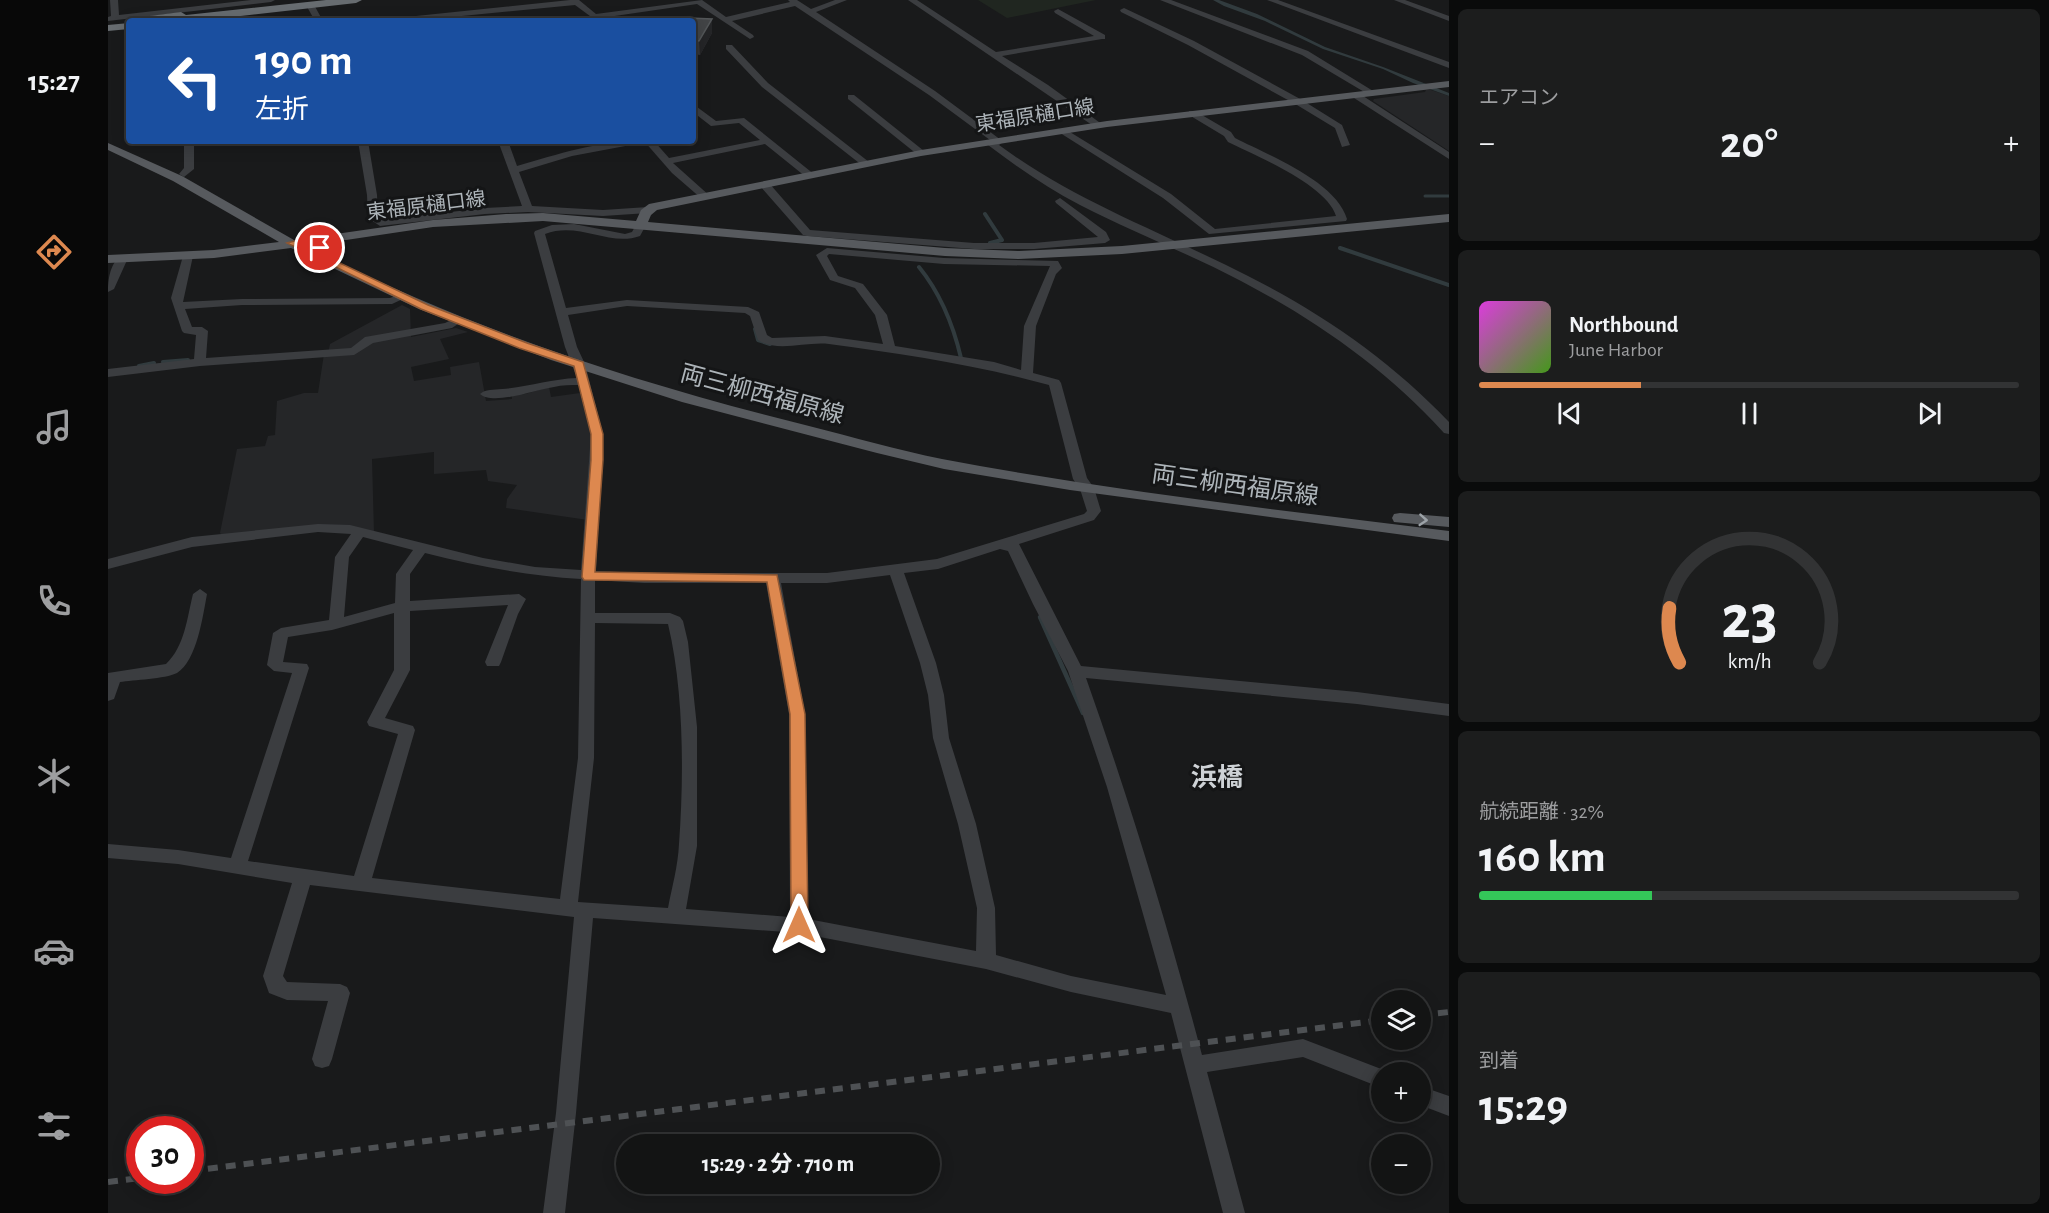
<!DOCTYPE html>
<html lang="ja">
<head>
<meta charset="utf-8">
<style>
  body { margin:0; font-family:"Alegreya Sans","Noto Sans JP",sans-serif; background:#1c1d1d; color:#f1f3f6; height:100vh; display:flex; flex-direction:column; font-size:22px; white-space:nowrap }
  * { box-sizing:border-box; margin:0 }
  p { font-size:20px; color:#9d9ea0 }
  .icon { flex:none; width:33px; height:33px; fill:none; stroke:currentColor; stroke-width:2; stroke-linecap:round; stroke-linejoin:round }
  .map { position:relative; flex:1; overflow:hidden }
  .details { display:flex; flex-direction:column; gap:9px; padding:9px; background:#0a0b0b; width:600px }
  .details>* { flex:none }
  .guide { position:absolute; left:18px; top:18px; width:570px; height:126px; border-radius:6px; box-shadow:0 3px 15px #0003,0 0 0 2px #323334; background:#1a4fa0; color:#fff; overflow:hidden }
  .fabs { position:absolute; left:1263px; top:990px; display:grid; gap:12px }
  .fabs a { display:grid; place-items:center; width:60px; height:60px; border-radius:50%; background:#131414; box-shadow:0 3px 15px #0003,0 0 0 2px #323334; font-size:30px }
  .speed { position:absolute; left:18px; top:1116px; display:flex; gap:12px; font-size:30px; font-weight:700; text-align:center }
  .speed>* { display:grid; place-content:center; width:78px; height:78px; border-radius:50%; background:#131414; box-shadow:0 3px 15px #0003,0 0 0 2px #323334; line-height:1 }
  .speed .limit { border:9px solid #d22; background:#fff; color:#111 }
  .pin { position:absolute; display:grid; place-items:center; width:51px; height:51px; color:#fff; margin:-26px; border:3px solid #fff; border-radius:50%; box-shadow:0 2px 6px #0007 }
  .me { position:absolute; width:66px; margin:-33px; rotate:0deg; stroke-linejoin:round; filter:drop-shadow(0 0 4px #0008) }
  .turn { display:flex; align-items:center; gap:21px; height:126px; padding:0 30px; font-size:27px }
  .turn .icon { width:78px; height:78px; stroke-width:2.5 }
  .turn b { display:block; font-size:42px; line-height:51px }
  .big { font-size:45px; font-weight:700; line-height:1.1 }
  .details .card { flex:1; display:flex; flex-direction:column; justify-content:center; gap:9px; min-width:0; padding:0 21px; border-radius:9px; background:#1c1d1d }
  .details .dial { align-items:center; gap:0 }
  .dial svg { height:156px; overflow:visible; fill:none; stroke:#323334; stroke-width:7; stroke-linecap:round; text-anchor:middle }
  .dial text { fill:#f1f3f6; stroke:none }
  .song { display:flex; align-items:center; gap:18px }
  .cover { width:72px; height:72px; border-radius:9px; background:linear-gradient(135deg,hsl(300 70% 55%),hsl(100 70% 35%)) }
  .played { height:6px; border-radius:3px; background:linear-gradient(90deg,#dd884f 30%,#323334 30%) }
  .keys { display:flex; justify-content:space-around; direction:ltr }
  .heat { display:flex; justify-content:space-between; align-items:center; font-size:33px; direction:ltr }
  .charge { height:9px; border-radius:4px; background:linear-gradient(90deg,#34c759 32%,#323334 0) }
  .trip { position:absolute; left:508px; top:1134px; width:324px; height:60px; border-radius:30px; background:#131414; box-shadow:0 3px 15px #0003,0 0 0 2px #323334; font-weight:700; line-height:60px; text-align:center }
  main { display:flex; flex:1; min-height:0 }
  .tabs { display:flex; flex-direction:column; width:108px; justify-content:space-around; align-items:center; background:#080808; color:#9d9ea0 }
  .tabs .icon { width:42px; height:42px }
  .tabs .current { color:#dd884f }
  .tabs b { font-size:27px; color:#f1f3f6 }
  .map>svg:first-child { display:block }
  .built { fill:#252628 }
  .green { fill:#202620 }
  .water { fill:#313b3e }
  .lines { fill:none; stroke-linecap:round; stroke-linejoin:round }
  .stream-far2 { stroke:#313b3e; stroke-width:3 }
  .stream-far1 { stroke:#313b3e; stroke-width:4 }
  .stream { stroke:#313b3e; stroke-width:4.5 }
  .minor { fill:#3b3d40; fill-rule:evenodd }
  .major { fill:#575a5e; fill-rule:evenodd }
  .highway { fill:#676c70; fill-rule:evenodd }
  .rail { stroke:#4e5154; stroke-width:6; stroke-dasharray:10 8; stroke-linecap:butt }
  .wall { fill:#353639 }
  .shaded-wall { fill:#242527 }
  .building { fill:#424446; stroke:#535658; stroke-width:1.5 }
  .oneway { stroke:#9ca2a7 }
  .route { fill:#dd884f; stroke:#905833; stroke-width:1.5 }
  .labels { text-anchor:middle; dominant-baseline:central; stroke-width:6; stroke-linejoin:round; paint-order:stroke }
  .far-street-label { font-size:20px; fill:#adb4b9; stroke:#141516 }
  .street-label { font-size:24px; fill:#adb4b9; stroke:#141516 }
  .neighbourhood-label { font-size:26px; font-weight:bold; fill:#ced2d6; stroke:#141516 }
</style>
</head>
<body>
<main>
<nav class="tabs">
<b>15:27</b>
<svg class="icon current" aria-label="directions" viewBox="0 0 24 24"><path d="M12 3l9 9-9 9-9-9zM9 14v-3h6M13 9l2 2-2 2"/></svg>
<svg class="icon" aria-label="music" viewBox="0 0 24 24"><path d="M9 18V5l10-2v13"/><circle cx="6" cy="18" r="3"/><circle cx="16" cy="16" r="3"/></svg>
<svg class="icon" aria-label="phone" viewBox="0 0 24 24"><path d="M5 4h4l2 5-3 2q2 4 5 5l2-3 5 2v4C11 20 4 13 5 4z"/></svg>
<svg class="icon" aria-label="climate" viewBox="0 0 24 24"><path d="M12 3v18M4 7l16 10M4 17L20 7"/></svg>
<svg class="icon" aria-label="car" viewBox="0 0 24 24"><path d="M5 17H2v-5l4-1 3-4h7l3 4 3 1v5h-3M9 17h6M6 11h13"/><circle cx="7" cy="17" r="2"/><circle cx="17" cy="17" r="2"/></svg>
<svg class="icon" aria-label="filters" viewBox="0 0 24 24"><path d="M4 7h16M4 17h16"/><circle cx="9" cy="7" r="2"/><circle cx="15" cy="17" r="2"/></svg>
</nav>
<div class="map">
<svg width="1341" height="1213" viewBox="0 0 1341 1213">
  <rect width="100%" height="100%" fill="#191a1b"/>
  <path class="built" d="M 1318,90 L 1323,90 L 1341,96 L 1341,151 L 1265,101 L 1266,99 L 1317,92 Z
    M 294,305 L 302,309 L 303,337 L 348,328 L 360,332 L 332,339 L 341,359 L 303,367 L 306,381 L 343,375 L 342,367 L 371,362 L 378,401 L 404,399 L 404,395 L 417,394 L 441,387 L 443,397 L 472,393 L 484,436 L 480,520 L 398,508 L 399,499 L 409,485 L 380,481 L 378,470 L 326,474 L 326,452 L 264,459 L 266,533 L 249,529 L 114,535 L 112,533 L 129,449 L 157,446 L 160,436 L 167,435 L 169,401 L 196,393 L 210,393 L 216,354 L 220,354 L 222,344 Z"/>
  <path class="green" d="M 870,0 L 988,0 L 899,18 Z"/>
  <path class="water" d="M 1105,0 L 1111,0 L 1149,14 L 1217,47 L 1275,67 L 1341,93 L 1341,96 L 1305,83 L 1275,69 L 1215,49 L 1157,21 L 1116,6 Z"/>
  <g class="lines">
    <path class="stream-far2" d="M 1317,196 L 1341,196"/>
    <path class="stream-far1" d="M 877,214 L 894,240 L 882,243
      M 1232,248 L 1341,285
      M 811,267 C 833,294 845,324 853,358 L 856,361
      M 647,329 L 650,340 L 662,344
      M 55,362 L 80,360
      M 31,366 L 46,363"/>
    <path class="stream" d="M 932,617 L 975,713"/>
    <path class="minor" d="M 2,0 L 10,0 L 11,15 L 143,0 L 167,0 L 163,2 L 0,21 L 0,17 L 3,16 Z
      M 462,0 L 471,0 L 488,14 L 594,0 L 618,17 L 682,2 L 680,0 L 689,0 L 703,9 L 727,0 L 739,0 L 708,12 L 827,91 L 893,140 L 895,142 L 891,145 C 968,202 1056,233 1140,276 C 1215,314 1283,361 1341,422 L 1341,434 L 1336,433 C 1278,369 1209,321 1133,281 C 1080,253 1024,232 972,205 C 939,188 909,167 880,145 L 878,143 L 882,140 L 821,95 L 687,6 L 624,21 L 645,35 L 646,37 L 642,39 L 589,4 L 486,19 L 467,5 L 303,21 L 275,21 L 279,19 Z
      M 800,0 L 809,0 L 888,52 L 986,36 L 947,13 L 946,11 L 950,9 L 997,35 L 997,39 L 994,39 L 894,56 L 940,85 L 995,125 L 987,127 Z
      M 1052,0 L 1063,0 L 1200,51 L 1270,94 L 1263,96 L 1194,55 Z
      M 1159,0 L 1170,0 L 1341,62 L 1341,68 Z
      M 1286,0 L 1297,0 L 1341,16 L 1341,21 Z
      M 202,3 L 205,3 L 215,21 L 207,21 L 198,5 Z
      M 1016,8 L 1086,41 L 1194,100 L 1234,125 L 1242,145 L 1234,147 L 1227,128 L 1189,105 L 1080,45 L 1013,12 L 1012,10 Z
      M 618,45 L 624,45 L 660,83 L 761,162 L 761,166 L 755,166 L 654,87 L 618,49 Z
      M 1246,94 L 1252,94 L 1341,152 L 1341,159 L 1246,98 Z
      M 740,95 L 746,95 L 816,151 L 816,155 L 810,155 L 740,99 Z
      M 585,104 L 608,121 L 636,118 L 707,175 L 698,177 L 657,144 L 565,163 L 603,197 L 594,199 L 564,173 L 536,141 L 546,141 L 561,158 L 652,140 L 631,123 L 603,126 L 585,112 Z
      M 1081,111 L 1087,111 L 1123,132 L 1127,138 C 1160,155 1228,181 1239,219 L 1238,221 L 1101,234 L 1055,198 L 949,131 L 957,129 L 1063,194 L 1107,229 L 1228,216 C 1219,185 1148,156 1120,142 L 1116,136 L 1081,115 Z
      M 76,141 L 86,141 L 86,169 L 76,177 L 71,174 L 76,168 Z
      M 250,141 L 260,141 L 269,195 L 270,217 L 274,220 L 377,208 L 414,206 L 390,141 L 400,141 L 409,166 C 450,154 490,141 533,141 L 528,144 L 464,156 L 411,172 L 424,206 L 495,210 L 540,207 L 545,210 L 540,213 L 495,216 L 420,212 L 377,214 L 272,226 L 260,218 L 259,195 Z
      M 653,183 L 661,183 L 702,230 L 866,243 L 926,243 L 990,237 L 948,203 L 947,201 L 952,198 L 998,232 L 1002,240 L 997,243 L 926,249 L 866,249 L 699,236 L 695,235 L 653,187 Z
      M 533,222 L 538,225 L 532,236 C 501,247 471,221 437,234 L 458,308 L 519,300 L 640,307 L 651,312 L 659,335 L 664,338 L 717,336 L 775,344 L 767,315 L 747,288 L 722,280 L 708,255 L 719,248 L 836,258 L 950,261 L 954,268 L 948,274 L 928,326 L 925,373 L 951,380 L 953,383 L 979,478 L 986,488 L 993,511 L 986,520 L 911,544 L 973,666 L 1249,692 L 1341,704 L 1341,716 L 1249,704 L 978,678 C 1022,802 1060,927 1094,1055 L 1195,1039 L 1281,1072 L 1274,1072 L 1274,1088 L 1195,1057 L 1099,1072 L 1137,1213 L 1115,1213 L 1063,1013 L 963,992 L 878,969 L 691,933 L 485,918 L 468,1113 L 457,1213 L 435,1213 L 448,1113 L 466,917 L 202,885 L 175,976 L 179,982 L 232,984 L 239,987 L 242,993 L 224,1059 L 221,1066 L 214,1068 L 207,1066 L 204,1059 L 220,1001 L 179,1000 L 161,993 L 155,976 L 184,883 L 70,864 L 0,858 L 0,844 L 70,850 L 123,858 L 184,673 L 166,671 L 159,665 L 165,633 L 173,628 L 221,620 L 227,557 L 243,534 L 210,532 L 84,547 L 0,569 L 0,559 L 84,537 L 210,524 L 242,525 L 375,558 L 427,567 L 473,570 L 483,434 L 471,385 C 463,385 454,385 446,387 C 430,389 385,406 372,394 C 377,389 386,390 394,389 C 420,387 443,379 469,378 L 457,347 L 426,233 L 427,231 L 444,225 L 466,224 L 517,234 L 524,232 L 529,223 ZM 721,254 L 836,264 L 942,266 L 916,326 L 913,370 L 886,362 L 787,346 L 779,315 L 755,284 L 730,276 L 719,256 ZM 519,306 L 637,313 L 642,316 L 650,340 C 669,353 699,341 721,344 C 796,354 869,365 941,385 L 965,479 L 972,489 L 979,511 L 976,514 L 829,559 L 719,573 L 536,573 L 488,571 L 495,434 L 477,364 L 469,347 L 460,315 ZM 255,537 L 305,550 L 288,574 L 287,603 L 236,617 L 241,557 ZM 892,549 L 900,551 L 925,604 L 960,671 L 999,787 L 1058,995 L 963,976 L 888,955 L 887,908 L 868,824 L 841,738 L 836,695 L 828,663 L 796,573 L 830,569 ZM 317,553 C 369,566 419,576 473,579 L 470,758 L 452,899 L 264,878 L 307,730 L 305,726 L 277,718 L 302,670 L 302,611 L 400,605 L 377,662 L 379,666 L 391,666 L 393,662 L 410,614 L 418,599 L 411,594 L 302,601 L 302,574 ZM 782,575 L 812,663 L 820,695 L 825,738 L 850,824 L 869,908 L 868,951 L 700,919 L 697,714 L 673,583 L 719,583 ZM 487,580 L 536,583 L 658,583 L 681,714 L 682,917 L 578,909 L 589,846 L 589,727 L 580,642 L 575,621 L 572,617 L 562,613 L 487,613 ZM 286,613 L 286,670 L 259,722 L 261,726 L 290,734 L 246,876 L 140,861 L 201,668 L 199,664 L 175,662 L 180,637 L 224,630 ZM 487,623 L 560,624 C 576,691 576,776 571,844 C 570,866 564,887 560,908 L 470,902 L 486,758 Z
      M 80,253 L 85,256 L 75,302 L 134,299 L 282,298 L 293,294 L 299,297 L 284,304 L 134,305 L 77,309 L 84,327 L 94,327 L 100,331 L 98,358 L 243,348 L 257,337 L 337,323 L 350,317 L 356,320 L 344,328 L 265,343 L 246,355 L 92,366 L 0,377 L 0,369 L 86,359 L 88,335 L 76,333 L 74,331 L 63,298 L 75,256 Z
      M 15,255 L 20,258 L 6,289 L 0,292 C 0,280 2,261 15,255 Z
      M 92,589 L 99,594 C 95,615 89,661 69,673 C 57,679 25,680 12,682 L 6,699 L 0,701 L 0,673 L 58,664 C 77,646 79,618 85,594 Z
      M 1312,1086 L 1341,1096 L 1341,1116 L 1312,1105 Z"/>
    <path class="major" d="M 1341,81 L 1341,87 L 999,127 L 813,156 L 549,210 L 543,215 L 540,222 L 837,248 L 911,251 L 1014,246 L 1341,214 L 1341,222 L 1014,254 L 911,259 L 837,256 L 435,221 L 325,227 L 198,246 C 357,328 528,383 701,426 C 745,437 789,450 834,459 C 1002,491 1172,510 1341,531 L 1341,541 L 962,490 L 836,469 L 769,453 L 574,402 L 443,360 L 311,309 L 183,248 L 106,258 L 0,263 L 0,255 L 106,250 L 171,242 L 65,181 L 0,150 L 0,143 L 74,176 L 186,240 L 325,220 L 398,214 L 435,213 L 528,221 L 533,210 L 541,204 L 813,150 L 999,121 Z
      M 1292,513 L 1341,517 L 1341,527 L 1286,522 L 1284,518 L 1286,514 Z"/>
    <path class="highway" d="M 218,0 L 254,0 L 248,3 L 89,21 L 20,21 L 26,18 L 73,12 L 78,15 Z
      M 21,23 L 21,29 L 0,31 L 0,25 Z"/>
    <path class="rail" d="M 1312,1015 L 1341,1012
      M 82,1171 L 1274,1020
      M 0,1182 L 32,1178"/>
  </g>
  <path class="wall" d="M 585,21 L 604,33 L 592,55 L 585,54 Z"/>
  <path class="shaded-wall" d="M 604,19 L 604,33 L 592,55 L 591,41 Z"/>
  <path class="building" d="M 581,18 L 604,19 L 591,41 L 585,40 L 585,21 L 579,21 Z"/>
  <defs><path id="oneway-chevron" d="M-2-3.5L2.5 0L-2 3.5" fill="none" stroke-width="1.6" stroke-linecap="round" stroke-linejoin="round" transform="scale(1.5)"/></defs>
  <use class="oneway" href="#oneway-chevron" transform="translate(1315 520) rotate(4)"/>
  <path class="route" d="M 198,238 L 217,248 L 212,251 L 194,245 L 320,305 L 419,343 L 475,362 L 495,434 L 495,460 L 487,572 L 669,575 L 697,714 L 700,925 L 697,930 L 691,932 L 685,930 L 683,925 L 682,714 L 659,582 L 476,580 L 474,577 L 483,460 L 483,434 L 466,366 L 411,348 L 313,309 L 179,243 Z"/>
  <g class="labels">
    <g class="far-street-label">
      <text transform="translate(927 116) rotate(-9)">東福原樋口線</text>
      <text transform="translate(318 206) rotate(-7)">東福原樋口線</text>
    </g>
    <g class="street-label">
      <text transform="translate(654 395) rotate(15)">両三柳西福原線</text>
      <text transform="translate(1127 486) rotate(8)">両三柳西福原線</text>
    </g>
    <g class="neighbourhood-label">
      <text x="1109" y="778">浜橋</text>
    </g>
  </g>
</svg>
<div class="fabs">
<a><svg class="icon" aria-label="layers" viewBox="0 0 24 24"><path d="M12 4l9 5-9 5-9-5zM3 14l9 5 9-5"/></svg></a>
<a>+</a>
<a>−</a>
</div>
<div class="speed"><div class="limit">30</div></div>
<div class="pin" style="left:212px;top:248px;background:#d93025"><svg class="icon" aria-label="arrive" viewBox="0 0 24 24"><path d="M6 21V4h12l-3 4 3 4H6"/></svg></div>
<svg class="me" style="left:691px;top:925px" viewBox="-20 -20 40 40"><path d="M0-17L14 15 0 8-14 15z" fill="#dd884f" stroke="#fff" stroke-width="4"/></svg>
<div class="trip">15:29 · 2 分 · 710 m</div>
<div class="guide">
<div class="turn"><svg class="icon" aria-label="left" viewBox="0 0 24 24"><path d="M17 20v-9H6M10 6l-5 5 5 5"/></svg><div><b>190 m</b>左折</div></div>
</div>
</div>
<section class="details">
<div class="card"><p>エアコン</p>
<div class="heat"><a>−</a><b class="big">20°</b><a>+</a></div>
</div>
<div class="card">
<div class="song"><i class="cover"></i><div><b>Northbound</b><p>June Harbor</p></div></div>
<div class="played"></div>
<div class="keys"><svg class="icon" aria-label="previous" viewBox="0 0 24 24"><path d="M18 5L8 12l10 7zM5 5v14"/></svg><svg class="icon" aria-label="pause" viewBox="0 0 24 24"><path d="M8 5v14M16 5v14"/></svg><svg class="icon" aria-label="next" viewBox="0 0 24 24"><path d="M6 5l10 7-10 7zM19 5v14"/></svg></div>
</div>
<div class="card dial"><svg viewBox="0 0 100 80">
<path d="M14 69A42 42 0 1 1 86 69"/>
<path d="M14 69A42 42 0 0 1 9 41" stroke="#dd884f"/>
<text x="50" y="56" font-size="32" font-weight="700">23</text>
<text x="50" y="72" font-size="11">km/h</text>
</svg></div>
<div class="card"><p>航続距離 · 32%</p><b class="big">160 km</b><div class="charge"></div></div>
<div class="card"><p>到着</p><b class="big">15:29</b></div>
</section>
</main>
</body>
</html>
